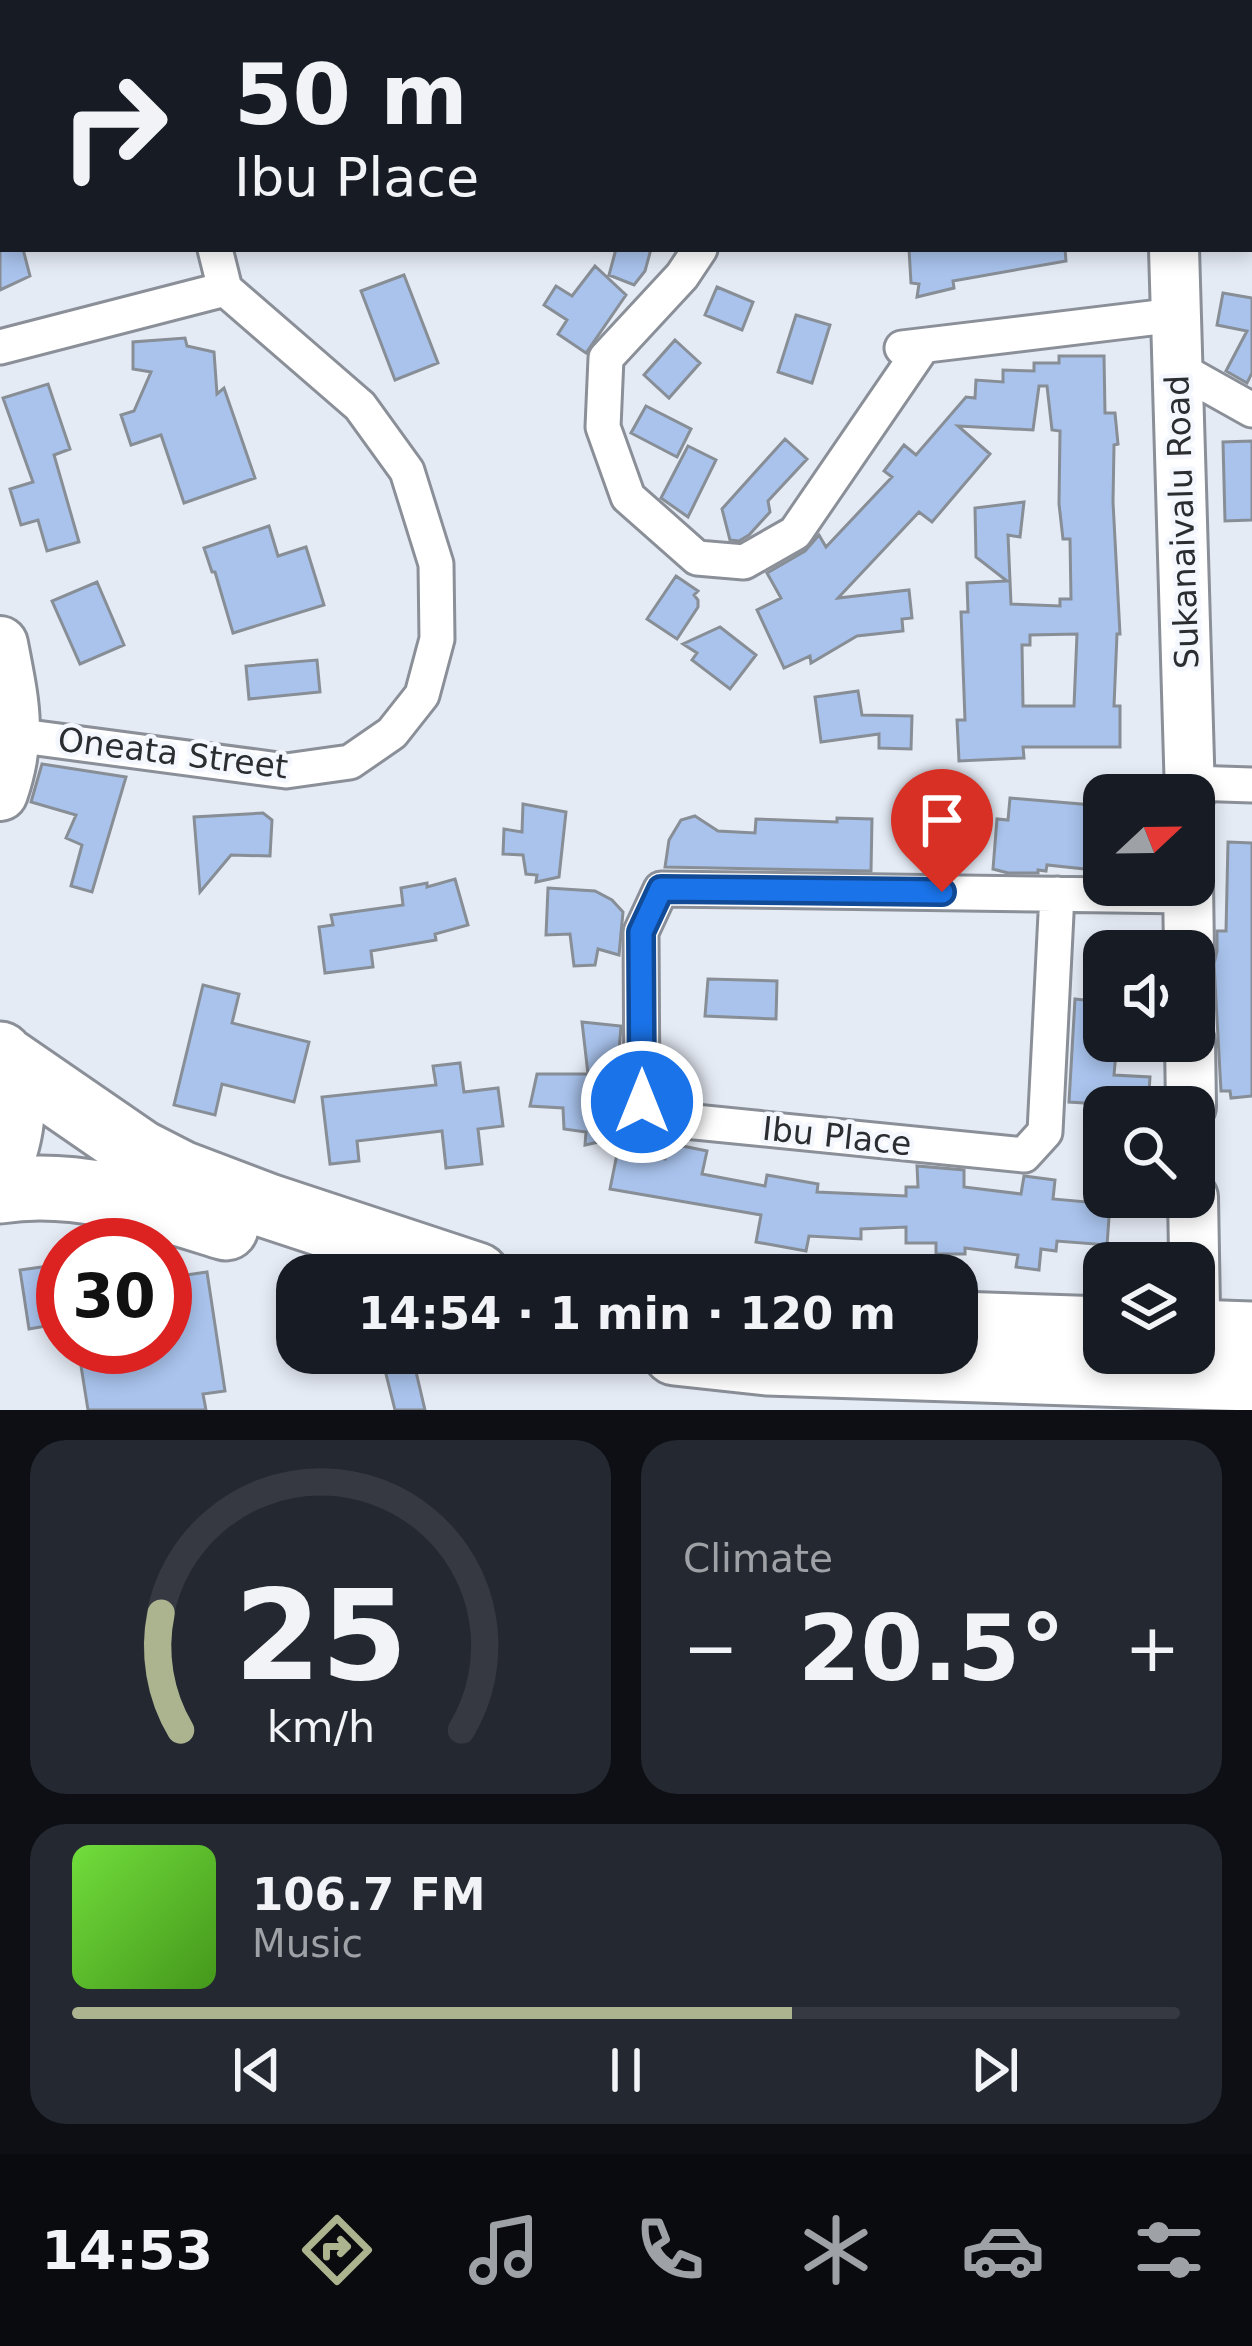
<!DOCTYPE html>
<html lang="en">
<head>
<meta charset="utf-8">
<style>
  body { margin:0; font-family:"DejaVu Sans",sans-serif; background:#242831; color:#f1f3f6; height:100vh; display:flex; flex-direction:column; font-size:45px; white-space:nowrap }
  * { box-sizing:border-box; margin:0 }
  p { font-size:39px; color:#9ea1a6 }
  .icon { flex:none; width:66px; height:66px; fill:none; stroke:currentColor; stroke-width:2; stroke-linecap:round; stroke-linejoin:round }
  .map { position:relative; height:1410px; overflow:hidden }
  .panel { display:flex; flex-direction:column; gap:30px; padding:30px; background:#0d0f14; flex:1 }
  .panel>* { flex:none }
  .hud { position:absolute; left:0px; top:0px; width:1254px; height:252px; box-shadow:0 6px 18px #0003; background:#171b24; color:#f1f3f6; overflow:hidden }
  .needle { width:78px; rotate:68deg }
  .fabs { position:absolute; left:1083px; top:774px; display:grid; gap:24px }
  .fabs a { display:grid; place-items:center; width:132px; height:132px; border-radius:24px; background:#171b24; box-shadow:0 6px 18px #0003; font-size:60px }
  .speed { position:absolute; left:36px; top:1218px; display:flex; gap:24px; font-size:60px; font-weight:700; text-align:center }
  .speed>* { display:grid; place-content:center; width:156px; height:156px; border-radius:50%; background:#171b24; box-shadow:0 6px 18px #0003; line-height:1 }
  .speed .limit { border:18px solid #d22; background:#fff; color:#111 }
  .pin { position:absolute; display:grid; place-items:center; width:102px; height:102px; color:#fff; margin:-123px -51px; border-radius:50% 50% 50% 0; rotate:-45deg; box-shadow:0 0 12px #0007 }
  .pin .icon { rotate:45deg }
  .me { position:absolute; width:132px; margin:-66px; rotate:0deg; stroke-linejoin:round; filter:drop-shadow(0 0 9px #0008) }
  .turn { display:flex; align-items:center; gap:42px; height:252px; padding:0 36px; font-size:54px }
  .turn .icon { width:156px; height:156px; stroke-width:2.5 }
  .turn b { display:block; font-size:84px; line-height:102px }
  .big { font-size:90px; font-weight:700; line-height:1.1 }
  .panel .widget { flex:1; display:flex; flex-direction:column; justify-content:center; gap:18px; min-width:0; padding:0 42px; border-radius:36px; background:#242831 }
  .panel .dial { align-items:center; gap:0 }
  .dial svg { height:312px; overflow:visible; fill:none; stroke:#363941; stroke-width:7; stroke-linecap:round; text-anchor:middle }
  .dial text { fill:#f1f3f6; stroke:none }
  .song { display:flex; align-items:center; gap:36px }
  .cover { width:144px; height:144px; border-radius:18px; background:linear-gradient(135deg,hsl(100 70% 55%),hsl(100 70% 35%)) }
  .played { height:12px; border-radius:6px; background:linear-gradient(90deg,#abb48e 65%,#363941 65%) }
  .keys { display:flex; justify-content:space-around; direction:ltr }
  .heat { display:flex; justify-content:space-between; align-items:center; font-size:66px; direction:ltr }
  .panel .tiles { flex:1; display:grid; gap:30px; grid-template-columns:1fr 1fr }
  .widget:last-child { grid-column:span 2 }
  .trip { position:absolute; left:276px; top:1254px; width:702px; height:120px; border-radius:36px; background:#171b24; box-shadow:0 6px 18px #0003; font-weight:700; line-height:120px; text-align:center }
  .tabs { display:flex; height:192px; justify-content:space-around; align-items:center; background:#090b0e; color:#9ea1a6 }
  .tabs .icon { width:84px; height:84px }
  .tabs .current { color:#abb48e }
  .tabs b { font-size:54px; color:#f1f3f6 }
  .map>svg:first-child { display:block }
  .building { fill:#a9c3ec; stroke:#888e96; stroke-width:3; fill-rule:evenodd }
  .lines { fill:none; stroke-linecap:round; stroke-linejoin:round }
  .street-casing { stroke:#8a8f98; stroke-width:39 }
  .secondary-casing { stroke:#8a8f98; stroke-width:54 }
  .primary-casing { stroke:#8a8f98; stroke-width:60 }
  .highway-casing { stroke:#8a8f98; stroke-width:69 }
  .street { stroke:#fff; stroke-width:33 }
  .secondary { stroke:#fff; stroke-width:48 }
  .primary { stroke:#fff; stroke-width:54 }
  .highway { stroke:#fff; stroke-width:63 }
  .route-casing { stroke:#114b97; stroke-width:30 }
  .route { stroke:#1a73e8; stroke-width:21 }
  .labels { text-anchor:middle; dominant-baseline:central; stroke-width:9; stroke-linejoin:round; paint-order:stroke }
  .street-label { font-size:33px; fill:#2b2d31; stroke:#f4f8fe }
</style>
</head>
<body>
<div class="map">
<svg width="1252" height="1410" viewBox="0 0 1252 1410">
  <rect width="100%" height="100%" fill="#e5ebf5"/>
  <path class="building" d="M 0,249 L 23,249 L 30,276 L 0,290 Z
    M 616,249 L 651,249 L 645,271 L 634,285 L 609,275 Z
    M 909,249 L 1065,249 L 1066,261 L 953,281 L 954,288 L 917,297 L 919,284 L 911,283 Z
    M 595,266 L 626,295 L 586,353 L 558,334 L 567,320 L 544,305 L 556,286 L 572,296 Z
    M 404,275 L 438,363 L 395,380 L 361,291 Z
    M 717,287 L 753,302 L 742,330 L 705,315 Z
    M 1223,293 L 1252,298 L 1252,373 L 1247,383 L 1226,371 L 1247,331 L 1217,325 Z
    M 796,315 L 830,325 L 812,383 L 778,372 Z
    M 185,338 L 187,346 L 214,352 L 217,394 L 224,388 L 255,478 L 184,503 L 161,435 L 131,445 L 121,415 L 134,411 L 151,372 L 133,369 L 133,342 Z
    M 675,340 L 700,363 L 669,398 L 644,375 Z
    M 1059,356 L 1104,356 L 1105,413 L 1115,413 L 1118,444 L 1114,445 L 1113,502 L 1120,634 L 1117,634 L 1114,706 L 1120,706 L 1120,747 L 1023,747 L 1024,758 L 959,761 L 957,720 L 965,720 L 961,612 L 968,612 L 967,583 L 1007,581 L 976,557 L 975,508 L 1024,502 L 1020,537 L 1008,535 L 1011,604 L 1060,606 L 1060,599 L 1071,599 L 1070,539 L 1063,539 L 1059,504 L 1060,431 L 1052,430 L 1047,386 L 1039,386 L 1033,430 L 958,426 L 990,454 L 932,522 L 919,512 L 838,598 L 909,590 L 912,618 L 902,619 L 903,631 L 857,636 L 811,663 L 810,656 L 784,668 L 757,610 L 781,598 L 767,573 L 805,551 L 819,535 L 826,547 L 892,477 L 884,471 L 904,445 L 916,455 L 966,397 L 975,398 L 976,380 L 1003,382 L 1003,370 L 1034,371 L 1034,363 L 1059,363 ZM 1077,634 L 1074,706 L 1023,706 L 1022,645 L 1030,645 L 1030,635 Z
    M 48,384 L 70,449 L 54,455 L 79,542 L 47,551 L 38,520 L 21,525 L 10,489 L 33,482 L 3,398 Z
    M 646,406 L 691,429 L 677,457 L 631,433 Z
    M 785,439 L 807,459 L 768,501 L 770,512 L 749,535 L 739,541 L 730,540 L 722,509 Z
    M 1252,441 L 1252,520 L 1225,521 L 1223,442 Z
    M 688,446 L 716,460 L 688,517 L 661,498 Z
    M 269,526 L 278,556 L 306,547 L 324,605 L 233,633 L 215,572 L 212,572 L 204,548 Z
    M 676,576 L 698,591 L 694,595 L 698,600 L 698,607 L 677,639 L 647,619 Z
    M 97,582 L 124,645 L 80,664 L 52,601 Z
    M 720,627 L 756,655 L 730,689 L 692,660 L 697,653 L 683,644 Z
    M 317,660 L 320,692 L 249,699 L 246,666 Z
    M 858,691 L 862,715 L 912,716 L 911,749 L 879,748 L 879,734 L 821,742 L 815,697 Z
    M 42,764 L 126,777 L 92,892 L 71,886 L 82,845 L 66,838 L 76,815 L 31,802 Z
    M 1010,798 L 1104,806 L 1104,871 L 1047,865 L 1046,871 L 1038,870 L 1038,873 L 1008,873 L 993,869 L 997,819 L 1008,820 Z
    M 523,804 L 566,812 L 559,877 L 536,882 L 537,875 L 526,874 L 523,855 L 503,854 L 504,829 L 522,832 Z
    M 263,813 L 272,820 L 270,856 L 231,855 L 200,892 L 194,817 Z
    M 695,816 L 718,831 L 755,833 L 756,819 L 837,822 L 837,818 L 872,819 L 871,871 L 665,867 L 669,840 L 681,820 Z
    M 1228,842 L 1252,843 L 1252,1096 L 1231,1098 L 1230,1091 L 1221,1091 L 1214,964 L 1217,951 L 1217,931 L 1226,931 Z
    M 924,855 L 958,856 L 958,872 L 924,872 Z
    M 455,879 L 468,925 L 435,934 L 436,940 L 371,951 L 373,967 L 325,973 L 319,927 L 333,925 L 331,915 L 403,905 L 401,888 L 427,883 L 427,887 Z
    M 548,888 L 595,891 L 612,900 L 623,912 L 619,955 L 598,949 L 595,965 L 574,966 L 570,934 L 546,935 Z
    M 708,979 L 777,981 L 776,1019 L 705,1016 Z
    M 203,985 L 239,994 L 232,1023 L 309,1042 L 294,1102 L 222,1084 L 215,1115 L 174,1105 Z
    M 1075,999 L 1104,1002 L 1104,1041 L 1117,1041 L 1114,1075 L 1150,1077 L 1148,1107 L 1069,1102 Z
    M 582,1022 L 621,1026 L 618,1064 L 616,1064 L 616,1138 L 585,1145 L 586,1132 L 564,1129 L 563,1108 L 530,1106 L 537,1074 L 588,1074 Z
    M 460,1063 L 464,1092 L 498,1088 L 503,1126 L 478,1129 L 482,1164 L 446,1168 L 442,1131 L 357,1141 L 359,1161 L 330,1164 L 322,1097 L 436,1085 L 433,1066 Z
    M 668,1143 L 707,1151 L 702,1174 L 765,1186 L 767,1175 L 818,1184 L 817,1192 L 906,1196 L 906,1187 L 918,1187 L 917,1166 L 964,1170 L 964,1187 L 1021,1194 L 1024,1176 L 1055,1180 L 1053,1199 L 1110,1204 L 1107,1245 L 1057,1241 L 1056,1251 L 1041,1249 L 1039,1270 L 1016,1267 L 1018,1255 L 965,1248 L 965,1254 L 936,1254 L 936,1243 L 906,1243 L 906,1227 L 861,1229 L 861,1239 L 809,1236 L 806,1251 L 756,1242 L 761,1215 L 610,1189 L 618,1149 L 665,1159 Z
    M 63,1264 L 63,1323 L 29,1329 L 20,1270 Z
    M 207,1272 L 225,1391 L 203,1394 L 206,1410 L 88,1410 L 78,1347 L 165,1347 L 165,1278 Z
    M 413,1359 L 425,1410 L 395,1410 L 384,1366 Z"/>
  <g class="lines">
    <defs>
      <path id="street" d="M 711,0 L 711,3
        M 162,3 L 165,0
        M 700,249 L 682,276 L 606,358 L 603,427 L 628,497 L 697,558 L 744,562 L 795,533 L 923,346
        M 0,347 L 225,289
        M 902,348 L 1176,315
        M 1177,368 L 1252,410
        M 14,735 L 286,771 L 350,762 L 392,733 L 422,695 L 437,639 L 436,564 L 407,471 L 360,406 L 225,289 L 215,249
        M 1191,783 L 1252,785
        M 1057,894 L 1045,1132 L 1024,1155 L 655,1118 L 642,1102 L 641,932 L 661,889 L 1188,896"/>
      <path id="secondary" d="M 1167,0 L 1167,3
        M 1174,249 L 1190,795
        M 1188,885 L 1189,951
        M 1190,1041 L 1191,1107
        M 1193,1197 L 1196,1366"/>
      <path id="primary" d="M 0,644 C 11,702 20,735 0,793"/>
      <path id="highway" d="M 0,1054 C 16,1096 16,1123 0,1165
        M 2,1057 L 140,1152 L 181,1173 L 268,1206 L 477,1275
        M 0,1191 C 78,1179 152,1205 226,1228
        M 957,1324 L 1104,1329
        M 1194,1332 L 1252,1334
        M 675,1353 L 767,1363 L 1252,1379"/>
    </defs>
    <use href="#street" class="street-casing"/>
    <use href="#secondary" class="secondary-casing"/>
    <use href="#primary" class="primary-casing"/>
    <use href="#highway" class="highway-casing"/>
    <use href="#street" class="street"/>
    <use href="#secondary" class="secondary"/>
    <use href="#primary" class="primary"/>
    <use href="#highway" class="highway"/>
  </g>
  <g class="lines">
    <defs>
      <path id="route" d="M 642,1102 L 641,932 L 661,889 L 942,892"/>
    </defs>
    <use href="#route" class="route-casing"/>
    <use href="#route" class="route"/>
  </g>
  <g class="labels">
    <g class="street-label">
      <text transform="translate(1182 522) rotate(-92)">Sukanaivalu Road</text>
      <text transform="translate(173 753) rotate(7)">Oneata Street</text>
      <text transform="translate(837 1136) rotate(6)">Ibu Place</text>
    </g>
  </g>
</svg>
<div class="fabs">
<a><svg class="needle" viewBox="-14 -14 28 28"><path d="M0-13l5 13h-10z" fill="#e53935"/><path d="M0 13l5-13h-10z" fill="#9ea1a6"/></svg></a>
<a><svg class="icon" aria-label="sound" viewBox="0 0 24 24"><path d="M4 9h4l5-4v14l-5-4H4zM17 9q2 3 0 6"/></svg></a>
<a><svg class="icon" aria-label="search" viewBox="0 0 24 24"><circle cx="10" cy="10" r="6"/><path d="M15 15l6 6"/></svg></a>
<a><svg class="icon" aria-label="layers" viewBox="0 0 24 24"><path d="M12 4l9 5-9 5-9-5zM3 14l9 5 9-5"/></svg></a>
</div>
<div class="speed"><div class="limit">30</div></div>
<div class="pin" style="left:942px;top:892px;background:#d93025"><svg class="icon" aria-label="arrive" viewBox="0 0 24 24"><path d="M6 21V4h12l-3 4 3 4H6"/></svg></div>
<svg class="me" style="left:642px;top:1102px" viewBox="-20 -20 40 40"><circle r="17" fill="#1a73e8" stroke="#fff" stroke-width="3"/><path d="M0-11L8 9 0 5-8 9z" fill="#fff"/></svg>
<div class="trip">14:54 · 1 min · 120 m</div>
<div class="hud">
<div class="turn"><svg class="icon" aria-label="right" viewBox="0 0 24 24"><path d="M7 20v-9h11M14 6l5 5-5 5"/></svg><div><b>50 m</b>Ibu Place</div></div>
</div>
</div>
<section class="panel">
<div class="tiles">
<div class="widget dial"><svg viewBox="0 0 100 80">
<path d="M14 69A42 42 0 1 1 86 69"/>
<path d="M14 69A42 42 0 0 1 9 39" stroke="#abb48e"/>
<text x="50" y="56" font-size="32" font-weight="700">25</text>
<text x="50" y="72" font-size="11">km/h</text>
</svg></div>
<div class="widget"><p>Climate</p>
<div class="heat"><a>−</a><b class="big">20.5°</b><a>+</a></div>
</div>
<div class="widget">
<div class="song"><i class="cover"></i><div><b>106.7 FM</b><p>Music</p></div></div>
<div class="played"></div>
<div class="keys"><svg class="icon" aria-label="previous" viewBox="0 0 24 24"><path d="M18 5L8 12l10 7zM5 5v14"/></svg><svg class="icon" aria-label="pause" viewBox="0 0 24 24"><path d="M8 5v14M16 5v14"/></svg><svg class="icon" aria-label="next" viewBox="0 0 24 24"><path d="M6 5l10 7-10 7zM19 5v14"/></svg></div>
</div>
</div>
</section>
<nav class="tabs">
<b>14:53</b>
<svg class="icon current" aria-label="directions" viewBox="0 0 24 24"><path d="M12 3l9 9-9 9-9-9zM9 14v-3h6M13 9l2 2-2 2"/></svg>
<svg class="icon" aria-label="music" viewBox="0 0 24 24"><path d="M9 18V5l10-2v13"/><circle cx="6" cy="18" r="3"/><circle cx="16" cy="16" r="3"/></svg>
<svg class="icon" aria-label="phone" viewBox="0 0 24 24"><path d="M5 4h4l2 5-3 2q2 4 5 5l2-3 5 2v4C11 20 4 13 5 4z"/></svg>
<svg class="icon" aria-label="climate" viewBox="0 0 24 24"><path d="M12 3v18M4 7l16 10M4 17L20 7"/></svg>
<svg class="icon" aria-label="car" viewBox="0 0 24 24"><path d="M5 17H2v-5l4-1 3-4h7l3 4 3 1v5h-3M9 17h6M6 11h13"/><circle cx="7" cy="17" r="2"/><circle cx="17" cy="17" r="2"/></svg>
<svg class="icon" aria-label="filters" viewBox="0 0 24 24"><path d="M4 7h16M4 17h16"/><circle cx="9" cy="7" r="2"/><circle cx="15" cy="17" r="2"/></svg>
</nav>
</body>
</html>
